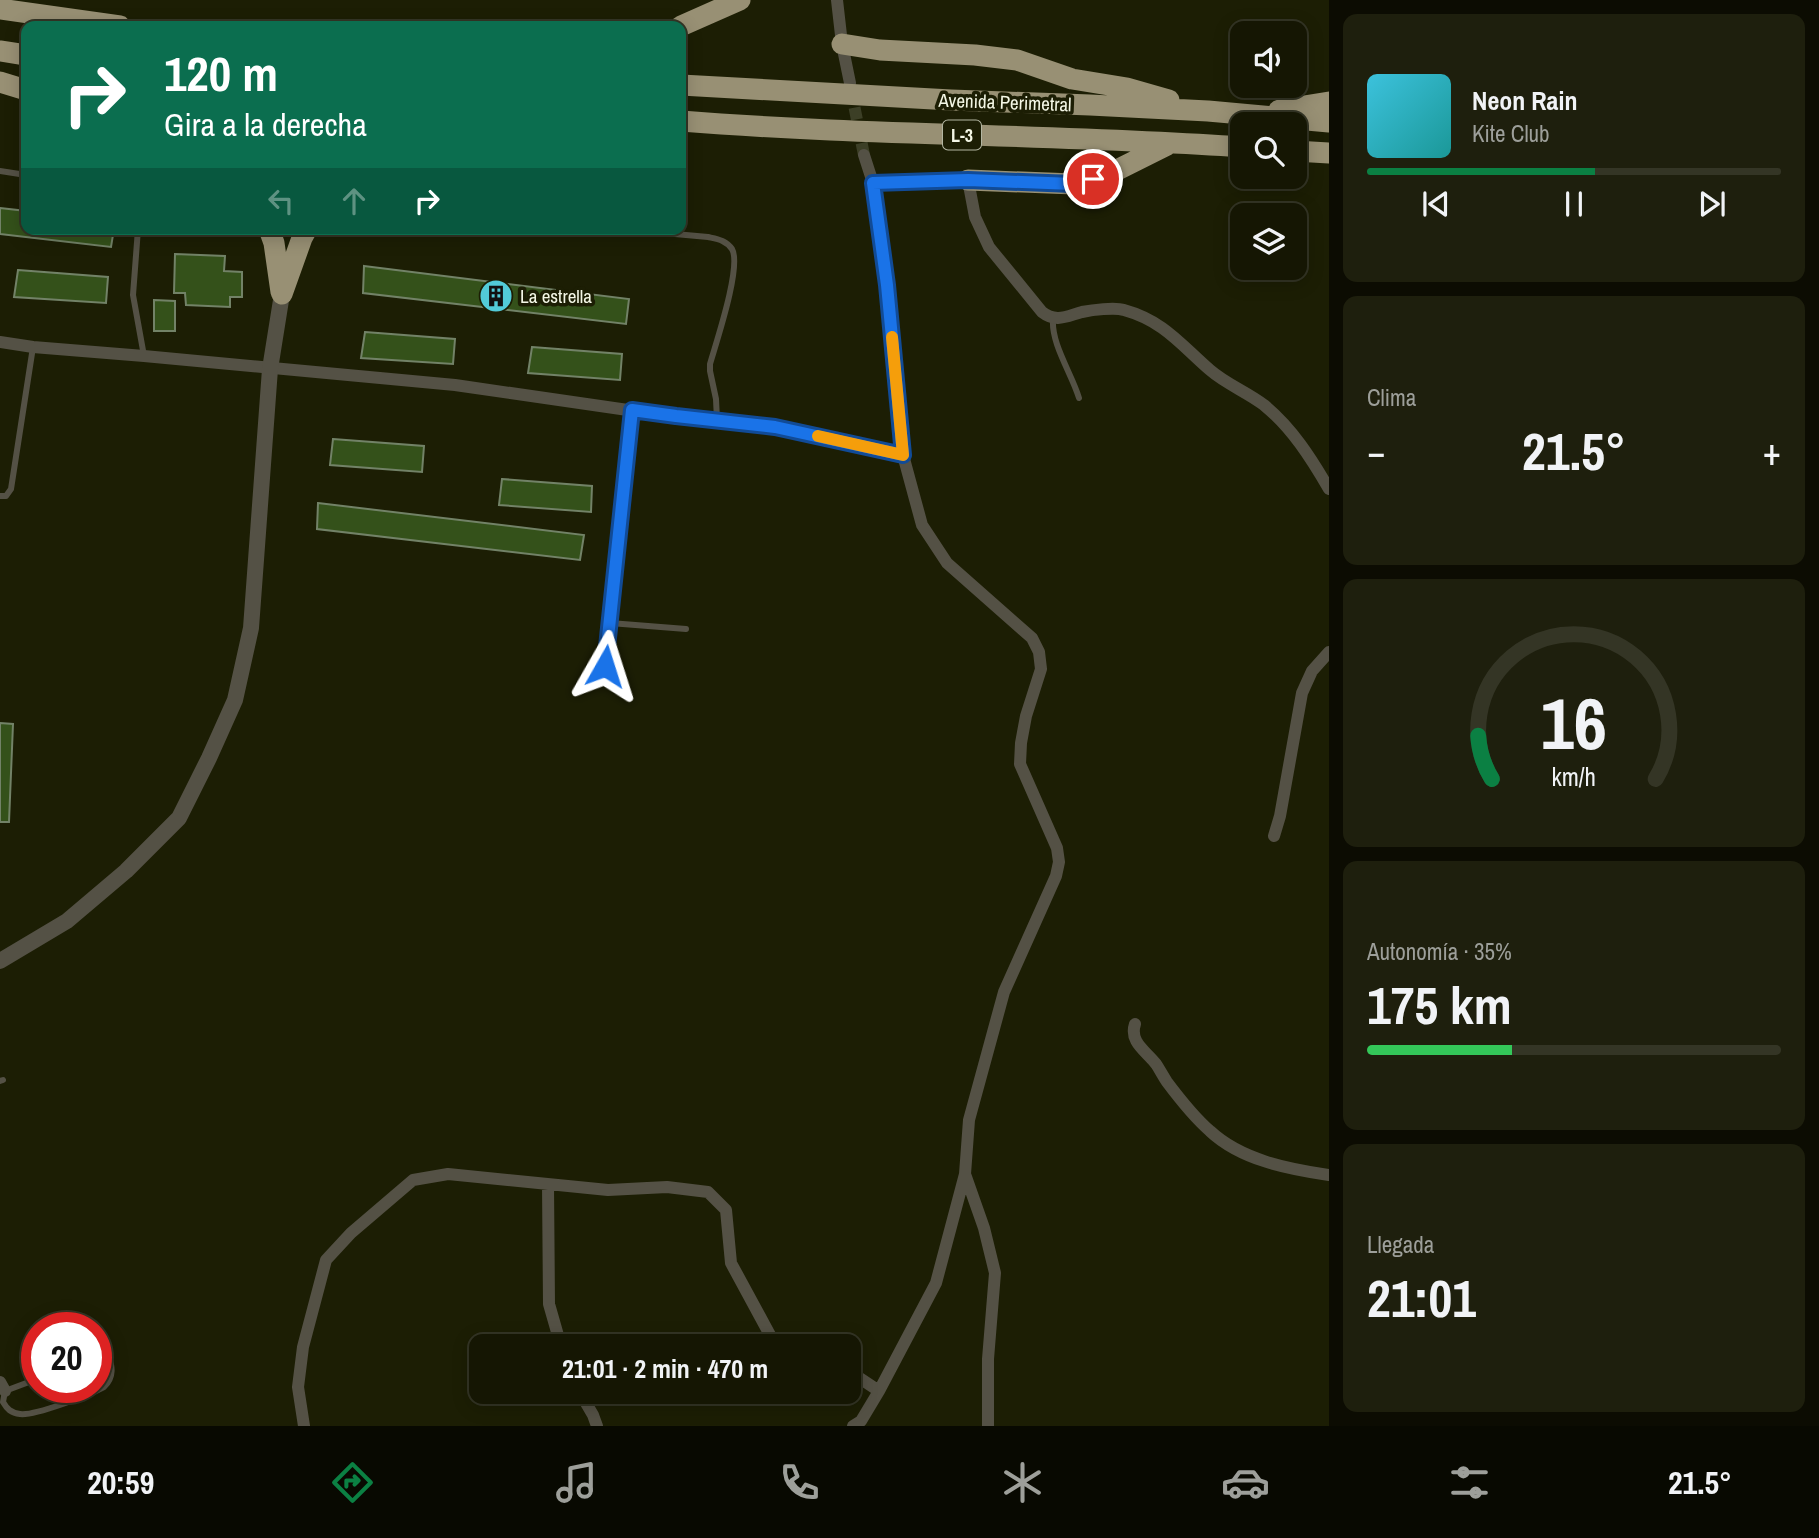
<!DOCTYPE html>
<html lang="es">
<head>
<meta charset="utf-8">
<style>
  body { margin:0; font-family:"Archivo Narrow",sans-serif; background:#1e1f0d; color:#f1f3f6; height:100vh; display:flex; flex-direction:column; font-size:26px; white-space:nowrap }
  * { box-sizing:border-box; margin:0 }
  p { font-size:23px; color:#9d9f9a }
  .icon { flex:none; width:38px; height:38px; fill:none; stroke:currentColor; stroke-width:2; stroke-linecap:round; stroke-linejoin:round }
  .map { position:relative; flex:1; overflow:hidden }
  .side { display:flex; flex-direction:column; gap:14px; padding:14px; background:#0c0c02; width:490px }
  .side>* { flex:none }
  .banner { position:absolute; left:21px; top:21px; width:665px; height:214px; border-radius:14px; box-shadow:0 4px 18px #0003,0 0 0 2px #343525; background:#0b6e4f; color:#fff; overflow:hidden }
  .buttons { position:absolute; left:1230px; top:21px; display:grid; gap:14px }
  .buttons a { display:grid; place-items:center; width:77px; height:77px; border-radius:14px; background:#151603; box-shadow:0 4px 18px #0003,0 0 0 2px #343525; font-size:35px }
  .speed { position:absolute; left:21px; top:1312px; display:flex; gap:14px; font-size:35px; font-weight:700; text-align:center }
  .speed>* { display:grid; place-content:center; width:91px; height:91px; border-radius:50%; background:#151603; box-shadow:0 4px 18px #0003,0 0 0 2px #343525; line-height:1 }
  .speed .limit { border:10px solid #d22; background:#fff; color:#111 }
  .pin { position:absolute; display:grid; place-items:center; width:60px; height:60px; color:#fff; margin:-30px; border:4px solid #fff; border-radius:50%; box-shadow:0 2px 7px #0007 }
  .me { position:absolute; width:77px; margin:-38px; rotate:6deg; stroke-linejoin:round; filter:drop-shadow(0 0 5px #0008) }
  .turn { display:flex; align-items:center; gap:24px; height:147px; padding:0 28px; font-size:32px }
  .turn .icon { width:91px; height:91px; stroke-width:2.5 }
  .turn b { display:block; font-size:49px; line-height:60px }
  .lanes { display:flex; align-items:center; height:66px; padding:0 28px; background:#0003; justify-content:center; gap:35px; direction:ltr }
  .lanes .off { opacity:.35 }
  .big { font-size:52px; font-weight:800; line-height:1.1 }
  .side .tile { flex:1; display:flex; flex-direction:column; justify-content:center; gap:10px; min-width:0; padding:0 24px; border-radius:14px; background:#1e1f0d }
  .side .dial { align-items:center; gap:0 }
  .dial svg { height:182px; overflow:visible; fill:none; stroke:#343525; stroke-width:7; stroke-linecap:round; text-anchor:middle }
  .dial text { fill:#f1f3f6; stroke:none }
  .song { display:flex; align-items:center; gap:21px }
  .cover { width:84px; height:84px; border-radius:10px; background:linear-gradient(135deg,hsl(190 70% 55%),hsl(180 70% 35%)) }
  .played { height:7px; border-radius:4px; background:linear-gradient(90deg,#0b8043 55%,#343525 55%) }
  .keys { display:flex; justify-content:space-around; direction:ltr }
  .heat { display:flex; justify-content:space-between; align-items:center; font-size:38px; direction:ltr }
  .charge { height:10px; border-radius:5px; background:linear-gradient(90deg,#34c759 35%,#343525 0) }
  .trip { position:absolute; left:469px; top:1334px; width:392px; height:70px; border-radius:14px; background:#151603; box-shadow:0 4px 18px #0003,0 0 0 2px #343525; font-weight:800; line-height:70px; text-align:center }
  .dock { display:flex; height:112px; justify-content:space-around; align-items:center; background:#080901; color:#9d9f9a }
  .dock .icon { width:49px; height:49px }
  .dock .active { color:#0b8043 }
  .dock b { font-size:32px; color:#f1f3f6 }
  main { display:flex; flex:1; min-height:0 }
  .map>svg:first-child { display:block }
  .building { fill:#34511a; stroke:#728267; stroke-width:2 }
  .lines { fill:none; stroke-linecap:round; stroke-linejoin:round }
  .minor-tunnel { stroke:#3c3f26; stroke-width:12; stroke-dasharray:12 6; stroke-linecap:butt }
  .service { stroke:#545145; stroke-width:6 }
  .minor { stroke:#545145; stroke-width:12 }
  .tertiary { stroke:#545145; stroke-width:16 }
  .trunk { stroke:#989074; stroke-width:21 }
  .route-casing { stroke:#114b97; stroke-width:18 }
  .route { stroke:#1a73e8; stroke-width:12 }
  .slow { stroke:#f59e0b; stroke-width:12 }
  .labels { text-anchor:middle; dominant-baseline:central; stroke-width:7; stroke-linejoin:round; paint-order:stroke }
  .shield { fill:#1c1e04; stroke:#b3b6a2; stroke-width:2 }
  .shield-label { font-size:18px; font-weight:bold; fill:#f4f7e6 }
  .street-label { font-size:19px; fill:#f4f7e6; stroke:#1c1e04 }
  .poi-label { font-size:19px; fill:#f4f7e6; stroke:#1c1e04; text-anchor:start }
</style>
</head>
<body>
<main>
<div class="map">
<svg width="1329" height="1426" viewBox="0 0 1329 1426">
  <rect width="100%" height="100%" fill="#1c1e04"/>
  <path class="building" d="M 0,208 L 26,211 L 26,229 L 114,229 L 111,247 L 0,234 Z
    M 175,254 L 225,256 L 224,271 L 242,272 L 242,297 L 230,297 L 230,307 L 186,305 L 185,293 L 174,293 Z
    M 364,266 L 629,299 L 626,324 L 363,293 Z
    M 18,270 L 108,277 L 106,303 L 14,297 Z
    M 154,300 L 175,301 L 175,331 L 154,331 Z
    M 365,332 L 455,339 L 453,364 L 361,358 Z
    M 532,347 L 622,354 L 620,380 L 528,373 Z
    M 333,439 L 424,446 L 422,472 L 330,465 Z
    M 502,479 L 592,486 L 591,512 L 499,505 Z
    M 318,503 L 584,535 L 580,560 L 317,529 Z
    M 0,723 L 13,724 L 9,822 L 0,822 Z"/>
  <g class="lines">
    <path class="minor-tunnel" d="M 851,90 L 864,155"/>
    <path class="service" d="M 0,171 L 26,175
      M 138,229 L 133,295 L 144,356
      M 620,229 L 708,237 C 717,239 726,240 732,249 C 742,266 716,343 710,364 L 710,371 L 716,399 L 717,420
      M 1053,319 C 1051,344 1072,374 1079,398
      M 0,496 L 6,496 L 11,489 L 33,347
      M 610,623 L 686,629
      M 605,666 L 631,411
      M 0,1081 L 3,1080
      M 37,1379 L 5,1391 L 3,1402 C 7,1409 11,1413 20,1414 C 35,1416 89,1395 104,1387 C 115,1376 112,1366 108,1352 L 96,1357"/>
    <path class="minor" d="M 837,0 L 842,44 L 850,83
      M 864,155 L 873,183 L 886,285 L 903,455 L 922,525 L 947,563 L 1032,638 L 1039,652 L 1041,669 L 1026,716 L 1021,743 L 1020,764 L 1057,848 L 1059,862 L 1056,876 L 1004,992 L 969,1120 L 965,1174 L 984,1228 L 995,1273 L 988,1359 L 988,1426
      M 873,183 L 968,180 L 975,217 L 989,247 L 1042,312 C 1056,323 1067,316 1082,312 C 1092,310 1115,307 1124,310 C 1164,321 1181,345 1210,370 C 1226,384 1247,392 1264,405 C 1292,428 1311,458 1329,489
      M 0,342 L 33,347 L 144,356 L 455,385 L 676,417 L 775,427 L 903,455
      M 1274,836 L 1280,816 L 1302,693 L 1312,671 L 1329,652
      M 1135,1024 C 1129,1042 1146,1051 1156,1064 C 1160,1070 1163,1076 1167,1082 C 1179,1098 1195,1118 1210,1131 C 1241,1160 1288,1169 1329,1175
      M 548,1185 L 549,1304 L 561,1346
      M 849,1371 L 879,1391
      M 0,1382 L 5,1391
      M 579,1391 L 593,1415 L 597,1426
      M 304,1426 L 298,1387 L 303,1347 L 326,1260 L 351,1233 L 413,1180 L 448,1174 L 608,1190 L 667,1187 L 708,1192 L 726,1210 L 731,1263 L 776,1346
      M 853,1426 L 861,1421 L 879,1391 L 936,1283 L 965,1174"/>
    <path class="tertiary" d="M 0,961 L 67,921 L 126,871 L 179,818 L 209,758 L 235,700 L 251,628 L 270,369 L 282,294"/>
    <path class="trunk" d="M 0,9 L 120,26
      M 681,26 L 740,0
      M 842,44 L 880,50 L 975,55 L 1017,60 L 1072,79 L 1127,88 L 1169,100
      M 0,51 L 26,55
      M 0,82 L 26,90
      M 681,85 L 951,100 L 1090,105 L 1208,111 L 1329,122
      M 1279,110 L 1329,102
      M 681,121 C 868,136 1055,134 1242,147
      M 1295,151 L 1329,153
      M 968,180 L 1074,184 L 1109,174 L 1167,145
      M 269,229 L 274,243 L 281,292
      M 282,294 L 302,238 L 307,229"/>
  </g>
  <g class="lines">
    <defs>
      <path id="route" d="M 605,666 L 632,410 L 676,416 L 775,427 L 903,455 L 887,285 L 873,183 L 968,180 L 1073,184 L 1093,179"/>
    </defs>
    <use href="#route" class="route-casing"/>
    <use href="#route" class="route"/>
    <path class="slow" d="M 818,436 L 903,455 L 892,337"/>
  </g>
  <defs>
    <symbol id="building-disc" viewBox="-11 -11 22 22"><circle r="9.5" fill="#52cbd8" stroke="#1c1e04"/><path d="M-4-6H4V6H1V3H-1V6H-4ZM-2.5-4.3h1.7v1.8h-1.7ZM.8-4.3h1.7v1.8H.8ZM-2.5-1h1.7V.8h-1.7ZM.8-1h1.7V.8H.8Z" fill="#111"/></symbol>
  </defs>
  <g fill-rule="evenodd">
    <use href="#building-disc" x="477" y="277" width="38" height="38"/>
  </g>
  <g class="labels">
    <rect class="shield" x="943" y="120.5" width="38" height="29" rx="5"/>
    <g class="shield-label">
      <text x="962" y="135">L-3</text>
    </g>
    <g class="street-label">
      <text transform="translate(1005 102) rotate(2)">Avenida Perimetral</text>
    </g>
    <g class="poi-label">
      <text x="520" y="296">La estrella</text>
    </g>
  </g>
</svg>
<div class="buttons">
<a><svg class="icon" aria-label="sound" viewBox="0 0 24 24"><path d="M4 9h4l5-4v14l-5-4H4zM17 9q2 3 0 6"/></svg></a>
<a><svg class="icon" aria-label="search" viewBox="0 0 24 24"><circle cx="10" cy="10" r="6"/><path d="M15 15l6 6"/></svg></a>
<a><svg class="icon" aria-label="layers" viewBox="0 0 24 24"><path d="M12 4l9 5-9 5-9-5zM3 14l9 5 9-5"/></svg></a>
</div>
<div class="speed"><div class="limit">20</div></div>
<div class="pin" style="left:1093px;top:179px;background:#d93025"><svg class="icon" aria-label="arrive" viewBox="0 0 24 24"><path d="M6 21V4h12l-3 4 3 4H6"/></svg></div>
<svg class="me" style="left:605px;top:666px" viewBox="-20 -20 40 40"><path d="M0-17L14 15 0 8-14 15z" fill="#1a73e8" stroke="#fff" stroke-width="4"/></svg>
<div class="trip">21:01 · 2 min · 470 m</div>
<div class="banner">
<div class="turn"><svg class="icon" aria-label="right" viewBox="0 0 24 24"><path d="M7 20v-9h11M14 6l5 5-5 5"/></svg><div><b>120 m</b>Gira a la derecha</div></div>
<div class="lanes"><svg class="icon off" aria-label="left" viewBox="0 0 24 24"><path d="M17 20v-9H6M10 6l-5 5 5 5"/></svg><svg class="icon off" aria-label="ahead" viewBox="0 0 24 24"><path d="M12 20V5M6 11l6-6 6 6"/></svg><svg class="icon" aria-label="right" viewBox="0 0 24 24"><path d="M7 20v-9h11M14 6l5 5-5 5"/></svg></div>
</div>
</div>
<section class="side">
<div class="tile">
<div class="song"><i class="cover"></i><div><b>Neon Rain</b><p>Kite Club</p></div></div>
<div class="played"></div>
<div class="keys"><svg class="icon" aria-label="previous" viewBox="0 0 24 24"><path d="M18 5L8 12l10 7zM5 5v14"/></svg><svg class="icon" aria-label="pause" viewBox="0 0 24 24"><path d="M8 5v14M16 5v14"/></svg><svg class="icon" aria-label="next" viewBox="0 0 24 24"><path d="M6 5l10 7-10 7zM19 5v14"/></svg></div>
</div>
<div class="tile"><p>Clima</p>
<div class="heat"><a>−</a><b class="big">21.5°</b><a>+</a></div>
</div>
<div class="tile dial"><svg viewBox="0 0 100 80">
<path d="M14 69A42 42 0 1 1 86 69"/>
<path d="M14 69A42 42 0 0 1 8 50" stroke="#0b8043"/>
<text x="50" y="56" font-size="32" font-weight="700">16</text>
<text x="50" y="72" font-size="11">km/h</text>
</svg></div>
<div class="tile"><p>Autonomía · 35%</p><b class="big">175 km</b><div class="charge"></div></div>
<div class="tile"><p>Llegada</p><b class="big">21:01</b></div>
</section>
</main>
<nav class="dock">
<b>20:59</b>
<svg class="icon active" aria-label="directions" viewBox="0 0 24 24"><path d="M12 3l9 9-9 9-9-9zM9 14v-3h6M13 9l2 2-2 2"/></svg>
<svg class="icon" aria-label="music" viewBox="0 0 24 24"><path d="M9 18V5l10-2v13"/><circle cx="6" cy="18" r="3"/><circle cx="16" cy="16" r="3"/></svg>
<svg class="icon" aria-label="phone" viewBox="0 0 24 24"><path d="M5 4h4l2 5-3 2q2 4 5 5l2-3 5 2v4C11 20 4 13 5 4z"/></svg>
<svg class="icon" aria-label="climate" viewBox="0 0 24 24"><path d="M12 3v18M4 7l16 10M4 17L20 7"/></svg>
<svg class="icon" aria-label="car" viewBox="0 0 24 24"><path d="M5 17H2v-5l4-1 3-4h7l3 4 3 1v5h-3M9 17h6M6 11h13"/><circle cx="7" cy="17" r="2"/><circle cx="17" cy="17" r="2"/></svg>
<svg class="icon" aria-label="filters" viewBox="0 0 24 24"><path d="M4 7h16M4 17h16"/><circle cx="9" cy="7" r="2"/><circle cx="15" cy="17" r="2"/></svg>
<b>21.5°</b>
</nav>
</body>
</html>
